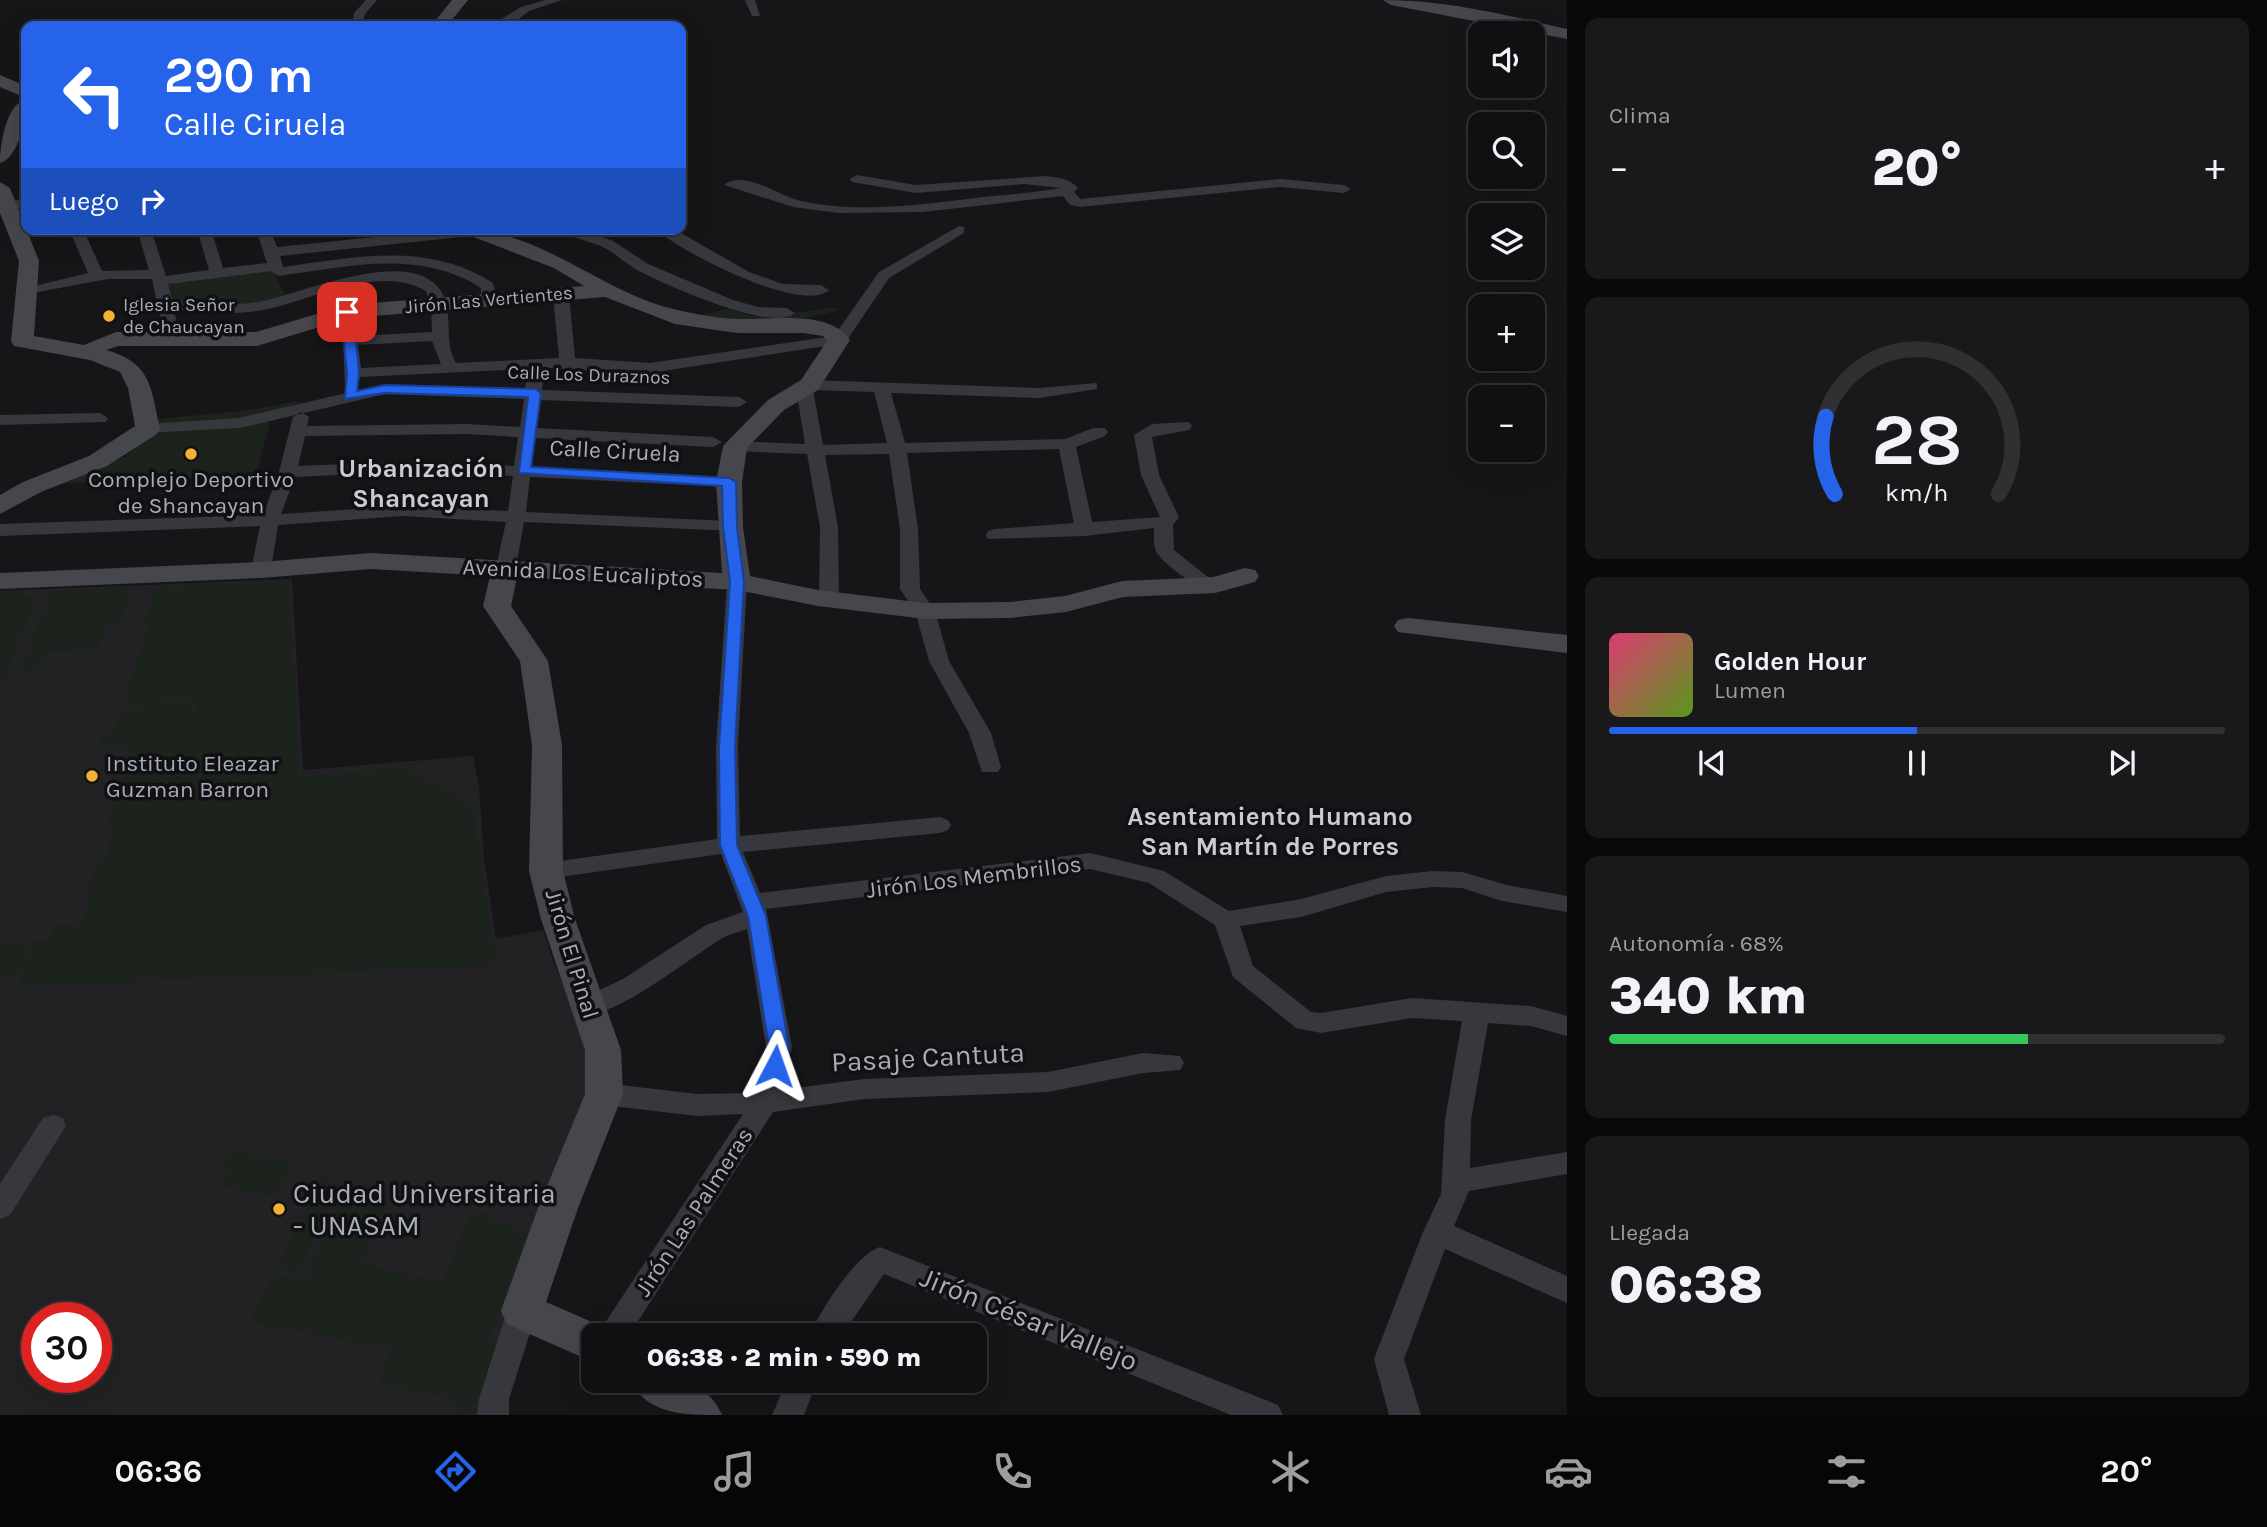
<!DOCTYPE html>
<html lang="es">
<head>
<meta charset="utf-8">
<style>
  body { margin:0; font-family:Karla,sans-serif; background:#19191b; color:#f1f3f6; height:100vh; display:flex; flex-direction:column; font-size:26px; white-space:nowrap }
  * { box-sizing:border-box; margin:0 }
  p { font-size:23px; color:#9c9d9f }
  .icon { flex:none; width:38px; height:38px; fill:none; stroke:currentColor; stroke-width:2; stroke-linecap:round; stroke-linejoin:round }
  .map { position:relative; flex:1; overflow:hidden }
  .drawer { display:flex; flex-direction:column; gap:18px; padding:18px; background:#09090a; width:700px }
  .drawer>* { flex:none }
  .hud { position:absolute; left:21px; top:21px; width:665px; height:214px; border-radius:14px; box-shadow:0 7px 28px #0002,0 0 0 2px #303032; background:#2563eb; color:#fff; overflow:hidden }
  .controls { position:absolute; left:1468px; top:21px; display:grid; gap:14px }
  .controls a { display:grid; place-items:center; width:77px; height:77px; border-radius:14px; background:#101012; box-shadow:0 7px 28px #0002,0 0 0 2px #303032; font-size:35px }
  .speed { position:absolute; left:21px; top:1302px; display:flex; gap:14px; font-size:35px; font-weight:700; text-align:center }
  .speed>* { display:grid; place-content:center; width:91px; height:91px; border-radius:50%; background:#101012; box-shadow:0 7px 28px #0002,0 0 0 2px #303032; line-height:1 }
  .speed .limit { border:10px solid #d22; background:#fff; color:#111 }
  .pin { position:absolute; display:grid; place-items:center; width:60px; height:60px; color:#fff; margin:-30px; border-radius:14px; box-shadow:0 4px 10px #0006 }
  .me { position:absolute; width:77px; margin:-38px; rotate:4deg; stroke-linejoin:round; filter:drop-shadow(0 0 5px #0008) }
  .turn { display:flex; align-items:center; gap:24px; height:147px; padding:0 28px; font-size:32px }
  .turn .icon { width:91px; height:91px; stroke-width:2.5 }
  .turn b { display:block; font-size:49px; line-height:60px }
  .then { display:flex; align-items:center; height:66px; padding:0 28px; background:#0003; gap:14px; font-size:26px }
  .big { font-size:52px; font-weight:800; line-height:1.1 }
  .drawer .widget { flex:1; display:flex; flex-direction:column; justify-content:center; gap:10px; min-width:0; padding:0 24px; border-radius:14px; background:#19191b }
  .drawer .dial { align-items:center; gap:0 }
  .dial svg { height:182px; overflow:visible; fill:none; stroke:#303032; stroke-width:7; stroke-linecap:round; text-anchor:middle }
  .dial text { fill:#f1f3f6; stroke:none }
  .song { display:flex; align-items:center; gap:21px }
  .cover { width:84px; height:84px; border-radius:10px; background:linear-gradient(135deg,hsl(340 70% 55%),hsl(90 70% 35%)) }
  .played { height:7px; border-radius:4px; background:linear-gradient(90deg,#2563eb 50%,#303032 50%) }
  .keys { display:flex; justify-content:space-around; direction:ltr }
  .heat { display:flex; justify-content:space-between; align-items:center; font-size:38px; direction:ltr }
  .charge { height:10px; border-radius:5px; background:linear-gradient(90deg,#34c759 68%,#303032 0) }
  .trip { position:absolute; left:581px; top:1323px; width:406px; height:70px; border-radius:14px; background:#101012; box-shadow:0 7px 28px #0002,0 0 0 2px #303032; font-weight:800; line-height:70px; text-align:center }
  .tab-bar { display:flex; height:112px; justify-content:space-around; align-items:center; background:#060607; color:#9c9d9f }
  .tab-bar .icon { width:49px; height:49px }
  .tab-bar .active { color:#2563eb }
  .tab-bar b { font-size:32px; color:#f1f3f6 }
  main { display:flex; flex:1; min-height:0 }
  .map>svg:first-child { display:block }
  .built { fill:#222225; fill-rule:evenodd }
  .green { fill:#1c231d }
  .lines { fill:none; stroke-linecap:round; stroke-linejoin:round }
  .street { fill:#37383d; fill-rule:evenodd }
  .secondary { fill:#45474d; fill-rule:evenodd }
  .route { fill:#2563eb; stroke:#184099; stroke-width:2 }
  .poi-dot { fill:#f2b134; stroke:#111113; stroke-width:2.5 }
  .labels { text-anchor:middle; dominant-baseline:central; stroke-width:7; stroke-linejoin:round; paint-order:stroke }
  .far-street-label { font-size:19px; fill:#a8adb8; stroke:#111113 }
  .far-poi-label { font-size:19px; fill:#a8adb8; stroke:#111113; text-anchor:start }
  .street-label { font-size:23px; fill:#a8adb8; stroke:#111113 }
  .poi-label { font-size:23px; fill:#a8adb8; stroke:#111113 }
  .quarter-label { font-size:26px; font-weight:bold; fill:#c9ccd4; stroke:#111113 }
  .near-street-label { font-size:28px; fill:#a8adb8; stroke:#111113 }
  .near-poi-label { font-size:28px; fill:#a8adb8; stroke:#111113; text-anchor:start }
</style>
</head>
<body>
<main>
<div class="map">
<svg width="1567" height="1415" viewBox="0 0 1567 1415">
  <rect width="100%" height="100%" fill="#161618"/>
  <path class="built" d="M 292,579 L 303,770 L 473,756 L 479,787 L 484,859 L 496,939 L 543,930 L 554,964 L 596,1057 L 489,1415 L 0,1415 L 0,591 ZM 37,1318 L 96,1318 L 96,1377 L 37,1377 Z"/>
  <path class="green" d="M 271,269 L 286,296 L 252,305 L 171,303 L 166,281 Z
    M 832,308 L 838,310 C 792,325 743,322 696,316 L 728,309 L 751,316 L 794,316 L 793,313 Z
    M 297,401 L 301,403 L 248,418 L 157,424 L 158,419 L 250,410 Z
    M 264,421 L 270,423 L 256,475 L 63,484 L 126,456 L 155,432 L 241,428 Z
    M 289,581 L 299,777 L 405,768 L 473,806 L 492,942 L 495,942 L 495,965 L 18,987 L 32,941 L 52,940 L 55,925 L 73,924 L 84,920 L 93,892 L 88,891 L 97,861 L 104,861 L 116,826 L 108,826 L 131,746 L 100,747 L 104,734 L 114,733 L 122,708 L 191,704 L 189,714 L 194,714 L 196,700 L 122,703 L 150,624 L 145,623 L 157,588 Z
    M 133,587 L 119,623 L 108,623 L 98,650 L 44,652 L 37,669 L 20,670 L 51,591 Z
    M 24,591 L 22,597 L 37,596 L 0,690 L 0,592 Z
    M 28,943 L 20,973 L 0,975 L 0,945 Z
    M 230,1151 L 291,1164 L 273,1197 L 221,1186 L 230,1171 L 220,1168 Z
    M 321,1178 L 341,1181 L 299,1272 L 278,1268 Z
    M 347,1190 L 390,1197 L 360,1264 L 443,1281 L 472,1211 L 490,1214 L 487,1223 L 528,1228 L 488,1342 L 500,1346 L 483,1399 L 474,1397 L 470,1410 L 460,1409 L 455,1400 L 379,1383 L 392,1349 L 250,1322 L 273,1275 L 305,1280 Z"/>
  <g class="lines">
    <path class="street" d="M 366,0 L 377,0 L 365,14 L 362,26 L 352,26 L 354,13 Z
      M 545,0 L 562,0 L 529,11 L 511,25 L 490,26 L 521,7 Z
      M 745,0 L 755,0 L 760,16 L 752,16 Z
      M 857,175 L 916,185 L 1046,176 C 1058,178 1069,178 1078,188 L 1074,192 L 1080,199 L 1280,179 L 1344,185 L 1351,189 L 1344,193 L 1280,187 L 1080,207 L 1070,205 L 1063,196 L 923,212 L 839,213 L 793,207 L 724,185 C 742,170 776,193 794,199 C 853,216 932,203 992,196 C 1015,194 1039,192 1061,188 L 1024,184 L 916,193 L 852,182 L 850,179 Z
      M 26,198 L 26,206 L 0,212 L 0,204 Z
      M 959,226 L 964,227 L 964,233 L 889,278 L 845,343 L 650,373 L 544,368 L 542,390 L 739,397 L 747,402 L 739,407 L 540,400 L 537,428 L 713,437 L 722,442 L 713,447 L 535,438 L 532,467 L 729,477 L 738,482 L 729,487 L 530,477 L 526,512 L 730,521 L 739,527 L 737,531 L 524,522 L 516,567 L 506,573 L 496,567 L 506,522 L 403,516 L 278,525 L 271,570 L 261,576 L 251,570 L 260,526 L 0,536 L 0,524 L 263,515 L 279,472 L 293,417 L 301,412 L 309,417 L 307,426 L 467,424 L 520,427 L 524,399 L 385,394 L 240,428 L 142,433 L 139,429 L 142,425 L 148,424 L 239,418 L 385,384 L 525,389 L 528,369 L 360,377 L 357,389 L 345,389 L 342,309 L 352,309 L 355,312 L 357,336 L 432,332 L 431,308 L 426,291 C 375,261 302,307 249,312 C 224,315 199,310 174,310 L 180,337 L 172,342 L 164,337 L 152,279 L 108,279 L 22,295 L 22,289 L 88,273 L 69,229 L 83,229 L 102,271 L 149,270 L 137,229 L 151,229 L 166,276 L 209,270 L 197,229 L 211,229 L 223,268 L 267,263 L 256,229 L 270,229 L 277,247 L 454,229 L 506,229 L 499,233 L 280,256 L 283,267 C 356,257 427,241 493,283 L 497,299 L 489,304 L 481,299 L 481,288 C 419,248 347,267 278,276 L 271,271 L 168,284 L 172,300 C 198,301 226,306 252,303 C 296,297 402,246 438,287 C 456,308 442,340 456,363 L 559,358 L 553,294 L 561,289 L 569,294 L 575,358 L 650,363 L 834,336 L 879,272 ZM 432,341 L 441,364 L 361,368 L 358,345 ZM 467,434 L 518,437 L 514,466 L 416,461 L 298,466 L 305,436 ZM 416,471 L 513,476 L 508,511 L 403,506 L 281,514 L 295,477 Z
      M 561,229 L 582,229 L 613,241 L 648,264 L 733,300 L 758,307 L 787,308 L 795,313 C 773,334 662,283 637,270 C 625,263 614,252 601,246 C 588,241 571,238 561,229 Z
      M 656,229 L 674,229 L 749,272 L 783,284 L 821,285 L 829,290 C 803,315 678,251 656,229 Z
      M 810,380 L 1039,388 L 1097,383 L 1097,389 L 1039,398 L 891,393 L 905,443 L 1065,439 L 1093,428 L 1105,428 L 1108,432 L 1105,436 L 1076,447 L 1092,522 L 1160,517 L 1141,475 L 1134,435 L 1152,424 L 1189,422 L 1192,426 L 1189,430 L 1152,437 L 1159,475 L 1179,517 L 1173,525 L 1174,550 L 1219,586 L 1216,590 C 1202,593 1162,564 1156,551 C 1153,544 1154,536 1154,528 L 1084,536 L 988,539 L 986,535 L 988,531 L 995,529 L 1074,523 L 1059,449 L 907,453 L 918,529 L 920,589 L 935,611 L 949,661 L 991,733 L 1001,767 L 998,772 L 982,772 L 969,733 L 929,661 L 915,611 L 900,589 L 900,529 L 889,454 L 825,455 L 838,527 L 839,599 L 829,605 L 819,599 L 820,527 L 807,454 L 735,451 L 726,446 L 735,441 L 805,444 L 796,388 ZM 813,390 L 874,392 L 887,443 L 823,445 Z
      M 100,413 L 108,418 L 106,422 L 0,425 L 0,415 Z
      M 737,576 L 747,582 L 738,746 L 740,836 L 940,817 L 948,820 L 951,825 L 948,830 L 940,833 L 743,852 L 760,893 L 1090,853 L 1164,871 L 1229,911 L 1301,899 L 1386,876 L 1433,871 L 1462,872 L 1507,885 L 1567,896 L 1567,912 L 1502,901 L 1462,888 L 1433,887 L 1386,892 L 1301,917 L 1240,926 L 1253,966 L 1311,1012 L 1321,1013 L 1412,998 L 1531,1006 L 1567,1016 L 1567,1036 L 1531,1026 L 1488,1023 L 1471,1120 L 1470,1168 L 1567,1152 L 1567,1174 L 1469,1191 L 1454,1226 L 1567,1276 L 1567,1303 L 1445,1249 L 1404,1359 L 1421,1415 L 1389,1415 L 1374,1359 L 1423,1232 L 1441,1194 L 1445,1120 L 1462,1021 L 1412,1018 L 1321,1033 L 1296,1028 L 1233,977 L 1215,925 L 1149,883 L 1090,869 L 766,909 L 792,1047 L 781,1090 L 864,1079 L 1048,1072 L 1143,1053 L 1180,1056 L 1184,1063 L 1180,1070 L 1143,1073 L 1048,1092 L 864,1099 L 773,1112 L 629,1335 L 597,1335 L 743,1114 L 697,1116 L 604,1105 L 595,1101 L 591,1094 L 595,1087 L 604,1083 L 697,1094 L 754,1093 L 766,1047 L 747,929 C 739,932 729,934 721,939 C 692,956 609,1024 578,1014 L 574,1007 L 578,1000 L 623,979 L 706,925 L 743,912 L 721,854 L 546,879 L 538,877 L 534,871 L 538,865 L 546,863 L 717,839 L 716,746 L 727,582 Z
      M 53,1115 L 63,1118 L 66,1126 L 10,1215 L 0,1219 L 0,1184 L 43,1118 Z
      M 880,1247 L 1278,1405 L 1283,1415 L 1231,1415 L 884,1274 L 842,1335 L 810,1335 C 820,1311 855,1255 880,1247 Z
      M 522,1298 L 532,1302 L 537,1311 L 509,1399 L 509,1415 L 477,1415 L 479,1399 L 507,1311 L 512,1302 Z
      M 787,1381 L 817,1381 L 804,1415 L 772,1415 Z"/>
    <path class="secondary" d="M 452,0 L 468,0 L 447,26 L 431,26 Z
      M 1383,0 C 1446,0 1506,15 1567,29 L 1567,39 L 1391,5 Z
      M 0,75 L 26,86 L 26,98 L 0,87 Z
      M 26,99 C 27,116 19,158 0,163 C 0,145 6,104 26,99 Z
      M 0,182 L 10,188 L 39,261 L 34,336 L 84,345 L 116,332 L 256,332 L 347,305 L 584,286 L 554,268 L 463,233 L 460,229 C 543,229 604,296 682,311 C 701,315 721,319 740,319 C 773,320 829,309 850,340 L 818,390 L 784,410 L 747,448 L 742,482 L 743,527 L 750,576 L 818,590 L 925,603 L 1010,602 L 1065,596 L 1122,581 L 1213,577 L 1245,568 L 1255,570 L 1259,576 L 1255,582 L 1215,593 L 1123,597 L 1066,612 L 1010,618 L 925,619 L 818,606 L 737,590 L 517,577 L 511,606 L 548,661 L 562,745 L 563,871 L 575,919 L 621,1050 L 623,1094 L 578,1208 L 546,1302 L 608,1329 L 611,1335 L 593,1335 L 593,1362 L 507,1324 L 501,1311 L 538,1208 L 585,1094 L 585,1050 L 541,919 L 529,871 L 532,745 L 520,661 L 483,606 L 490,576 L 371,569 L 261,578 L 0,589 L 0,573 L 261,562 L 371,553 L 722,573 L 716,482 L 723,446 L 768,400 L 801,380 L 827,341 L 823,336 L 803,333 L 737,333 L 675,324 L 605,297 L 349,318 L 257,346 L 118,346 L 106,350 C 152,363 151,388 160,429 L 157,434 L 107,466 L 41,492 L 0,514 L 0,495 L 23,482 L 89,456 L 135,426 L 128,388 L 120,372 L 90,360 L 14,346 L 11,341 L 19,261 L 0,213 Z
      M 1408,618 L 1567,635 L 1567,653 L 1398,632 L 1394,626 L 1398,620 Z
      M 630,1381 C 668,1379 704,1375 722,1415 C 684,1415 649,1415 630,1381 Z"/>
  </g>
  <path class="route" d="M 347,309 L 353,312 L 359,373 L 357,391 L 385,385 L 535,389 L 541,393 L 531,467 L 729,478 L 736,482 L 737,527 L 744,582 L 735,746 L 737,845 L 766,916 L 789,1047 L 782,1071 L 768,1071 L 765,1066 L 769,1047 L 748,916 L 720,845 L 719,746 L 730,582 L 723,527 L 722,486 L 519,473 L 528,397 L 385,393 L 345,399 L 347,373 L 341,312 Z"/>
  <g class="poi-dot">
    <circle cx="109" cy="316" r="7"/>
    <circle cx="191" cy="454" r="7"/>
    <circle cx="92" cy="776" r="7"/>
    <circle cx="279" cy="1209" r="7"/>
  </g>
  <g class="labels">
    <g class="far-street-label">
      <text transform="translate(489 300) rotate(-5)">Jirón Las Vertientes</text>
      <text transform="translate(589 375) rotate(2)">Calle Los Duraznos</text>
    </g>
    <g class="far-poi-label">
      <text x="123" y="305">Iglesia Señor<tspan x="123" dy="22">de Chaucayan</tspan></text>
    </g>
    <g class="street-label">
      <text transform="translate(615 451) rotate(3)">Calle Ciruela</text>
      <text transform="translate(583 573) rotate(3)">Avenida Los Eucaliptos</text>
      <text transform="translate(974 877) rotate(-7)">Jirón Los Membrillos</text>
      <text transform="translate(572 954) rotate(73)">Jirón El Pinal</text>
      <text transform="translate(694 1212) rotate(-57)">Jirón Las Palmeras</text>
    </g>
    <g class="poi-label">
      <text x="191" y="479">Complejo Deportivo<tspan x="191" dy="26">de Shancayan</tspan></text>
      <text x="106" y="763" text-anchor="start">Instituto Eleazar<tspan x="106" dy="26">Guzman Barron</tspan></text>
    </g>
    <g class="quarter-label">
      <text x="421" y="468">Urbanización<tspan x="421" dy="30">Shancayan</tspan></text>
      <text x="1270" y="816">Asentamiento Humano<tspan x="1270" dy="30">San Martín de Porres</tspan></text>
    </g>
    <g class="near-street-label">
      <text transform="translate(928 1057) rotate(-3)">Pasaje Cantuta</text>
      <text transform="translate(1029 1319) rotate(22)">Jirón César Vallejo</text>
    </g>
    <g class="near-poi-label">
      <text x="293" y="1193">Ciudad Universitaria<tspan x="293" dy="32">- UNASAM</tspan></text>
    </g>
  </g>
</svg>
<div class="controls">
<a><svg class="icon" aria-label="sound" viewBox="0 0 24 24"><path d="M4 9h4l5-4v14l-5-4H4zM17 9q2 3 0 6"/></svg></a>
<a><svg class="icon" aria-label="search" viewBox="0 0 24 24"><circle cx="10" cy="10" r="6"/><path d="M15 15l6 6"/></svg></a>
<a><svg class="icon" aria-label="layers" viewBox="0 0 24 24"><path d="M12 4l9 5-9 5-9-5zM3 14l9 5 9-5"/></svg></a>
<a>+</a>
<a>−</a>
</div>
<div class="speed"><div class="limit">30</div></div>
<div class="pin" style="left:347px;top:312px;background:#d93025"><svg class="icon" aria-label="arrive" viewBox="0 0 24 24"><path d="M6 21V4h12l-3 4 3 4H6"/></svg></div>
<svg class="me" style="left:775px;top:1066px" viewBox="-20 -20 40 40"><path d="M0-17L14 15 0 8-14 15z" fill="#2563eb" stroke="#fff" stroke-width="4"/></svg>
<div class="trip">06:38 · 2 min · 590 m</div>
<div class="hud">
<div class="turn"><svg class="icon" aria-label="left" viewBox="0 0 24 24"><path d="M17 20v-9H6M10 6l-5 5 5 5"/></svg><div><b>290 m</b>Calle Ciruela</div></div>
<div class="then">Luego<svg class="icon" aria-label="right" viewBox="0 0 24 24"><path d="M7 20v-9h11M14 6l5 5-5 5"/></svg></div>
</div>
</div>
<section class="drawer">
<div class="widget"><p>Clima</p>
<div class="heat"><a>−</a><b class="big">20°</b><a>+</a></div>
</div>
<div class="widget dial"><svg viewBox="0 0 100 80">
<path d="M14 69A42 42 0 1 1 86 69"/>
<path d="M14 69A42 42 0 0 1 10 35" stroke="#2563eb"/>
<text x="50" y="56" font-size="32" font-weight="700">28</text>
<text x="50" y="72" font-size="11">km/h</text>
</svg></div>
<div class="widget">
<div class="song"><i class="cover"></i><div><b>Golden Hour</b><p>Lumen</p></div></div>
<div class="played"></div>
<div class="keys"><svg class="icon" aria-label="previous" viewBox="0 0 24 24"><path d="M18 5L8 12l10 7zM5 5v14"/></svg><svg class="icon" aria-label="pause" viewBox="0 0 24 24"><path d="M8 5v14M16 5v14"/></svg><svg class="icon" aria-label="next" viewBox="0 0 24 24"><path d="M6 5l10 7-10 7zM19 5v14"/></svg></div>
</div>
<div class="widget"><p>Autonomía · 68%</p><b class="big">340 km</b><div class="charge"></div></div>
<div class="widget"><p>Llegada</p><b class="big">06:38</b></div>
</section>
</main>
<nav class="tab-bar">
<b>06:36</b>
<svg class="icon active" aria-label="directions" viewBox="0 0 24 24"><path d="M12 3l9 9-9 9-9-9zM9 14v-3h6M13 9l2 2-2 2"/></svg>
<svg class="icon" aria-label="music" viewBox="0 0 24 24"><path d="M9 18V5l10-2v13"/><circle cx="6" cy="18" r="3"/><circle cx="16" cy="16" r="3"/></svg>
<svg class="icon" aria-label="phone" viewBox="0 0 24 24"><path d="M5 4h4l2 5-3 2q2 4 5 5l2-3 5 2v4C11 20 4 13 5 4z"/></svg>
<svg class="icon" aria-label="climate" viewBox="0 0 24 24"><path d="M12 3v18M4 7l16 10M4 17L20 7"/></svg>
<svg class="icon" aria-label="car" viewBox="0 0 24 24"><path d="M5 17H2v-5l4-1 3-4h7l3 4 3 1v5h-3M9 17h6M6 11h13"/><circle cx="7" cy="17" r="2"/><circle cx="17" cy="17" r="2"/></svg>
<svg class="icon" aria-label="filters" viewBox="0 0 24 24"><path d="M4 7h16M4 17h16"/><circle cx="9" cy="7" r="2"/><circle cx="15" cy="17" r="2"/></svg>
<b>20°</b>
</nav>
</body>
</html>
